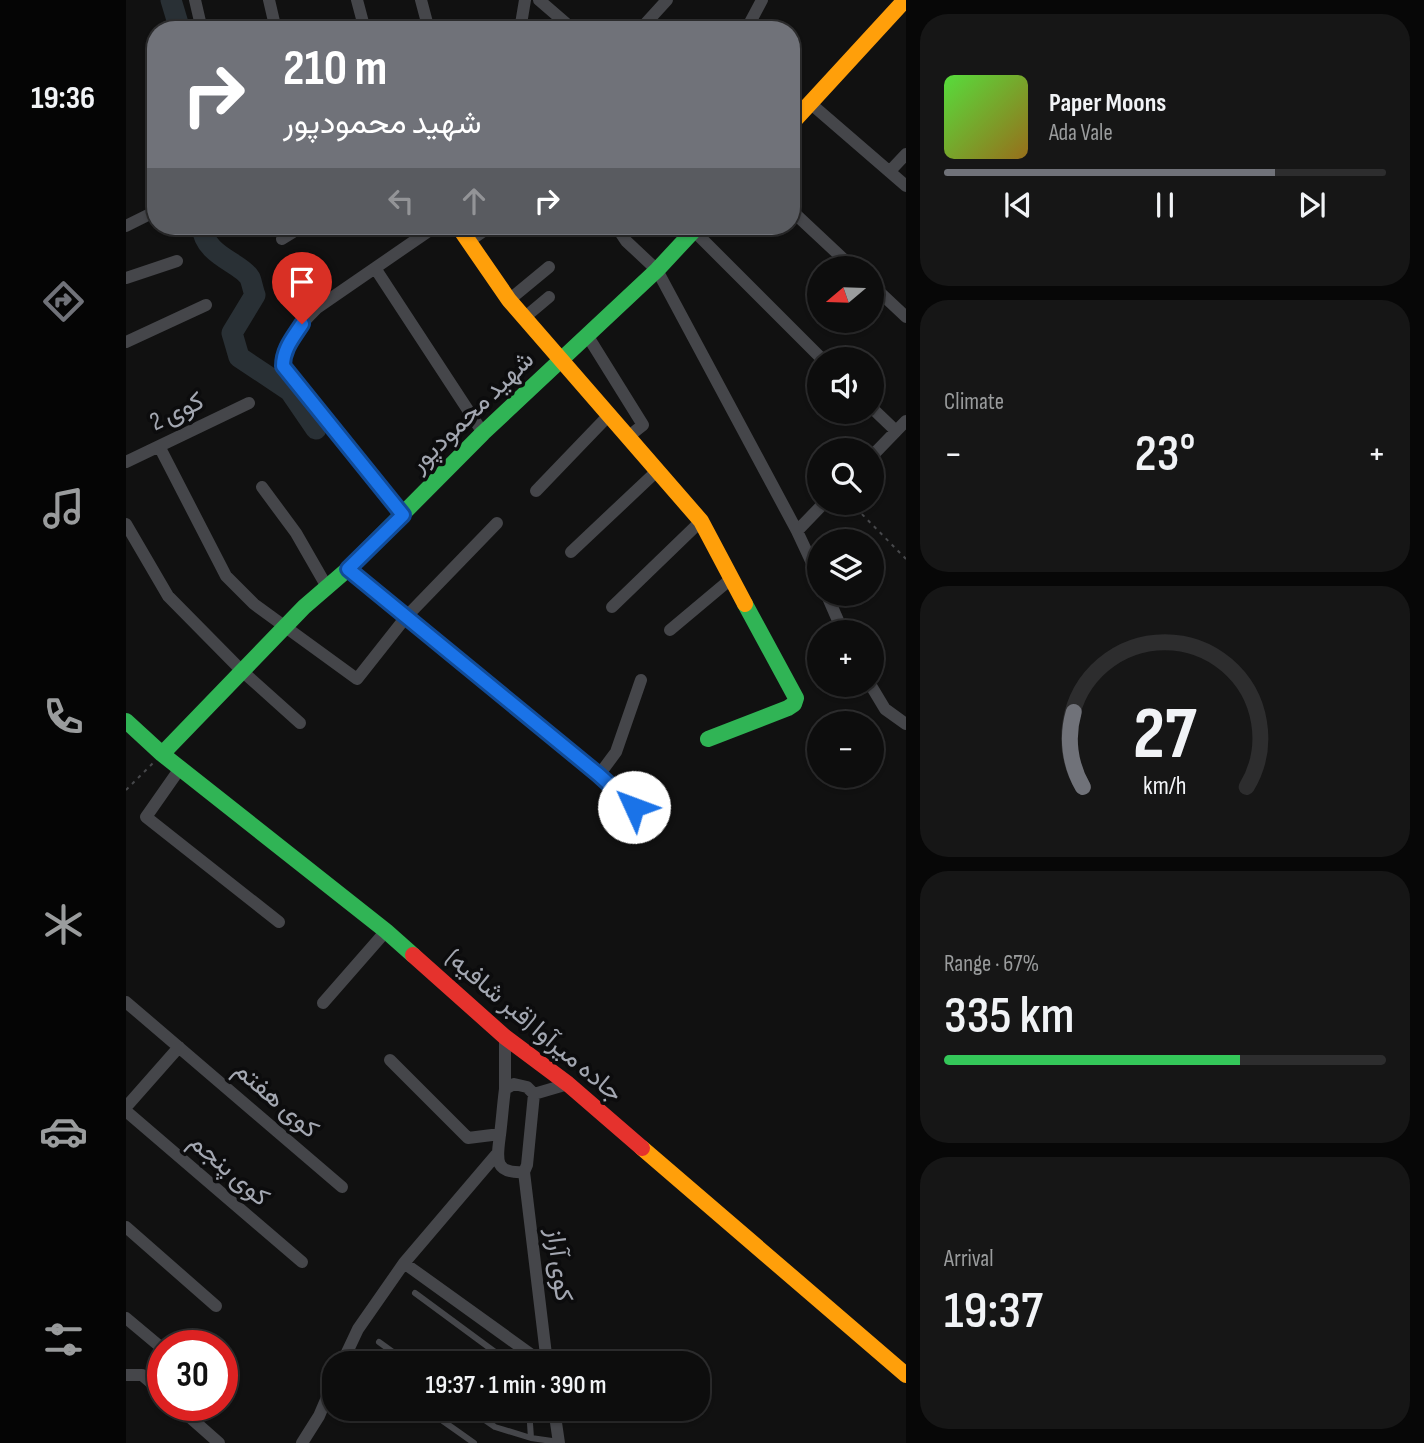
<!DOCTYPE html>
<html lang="en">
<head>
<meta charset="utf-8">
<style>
  body { margin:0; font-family:"Sofia Sans Condensed",Vazirmatn,sans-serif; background:#161616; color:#f1f3f6; height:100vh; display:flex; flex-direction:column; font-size:26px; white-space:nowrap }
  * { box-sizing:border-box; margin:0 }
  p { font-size:23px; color:#9a9c9d }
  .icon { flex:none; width:38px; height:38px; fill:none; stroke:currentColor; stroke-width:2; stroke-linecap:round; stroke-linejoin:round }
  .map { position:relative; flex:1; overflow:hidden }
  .sheet { display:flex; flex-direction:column; gap:14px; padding:14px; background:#070707; width:518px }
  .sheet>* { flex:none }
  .guide { position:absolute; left:21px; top:21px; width:653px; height:214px; border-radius:28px; box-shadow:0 2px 5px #0004,0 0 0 2px #2d2d2e; background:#707279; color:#fff; overflow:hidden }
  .needle { width:46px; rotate:251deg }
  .buttons { position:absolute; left:681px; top:256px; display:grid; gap:14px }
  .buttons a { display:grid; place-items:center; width:77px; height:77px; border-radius:50%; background:#0d0d0d; box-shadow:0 2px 5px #0004,0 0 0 2px #2d2d2e; font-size:35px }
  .speed { position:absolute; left:21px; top:1330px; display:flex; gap:14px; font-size:35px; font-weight:700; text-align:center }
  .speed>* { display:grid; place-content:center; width:91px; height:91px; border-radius:50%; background:#0d0d0d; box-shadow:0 2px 5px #0004,0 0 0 2px #2d2d2e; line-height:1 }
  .speed .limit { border:10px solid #d22; background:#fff; color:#111 }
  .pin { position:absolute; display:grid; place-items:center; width:60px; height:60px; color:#fff; margin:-72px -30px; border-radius:50% 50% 50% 0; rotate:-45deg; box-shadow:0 0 7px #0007 }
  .pin .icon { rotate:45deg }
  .me { position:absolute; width:77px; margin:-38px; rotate:313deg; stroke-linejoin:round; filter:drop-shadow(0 0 5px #0008) }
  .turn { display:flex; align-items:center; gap:24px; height:147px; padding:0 21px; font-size:32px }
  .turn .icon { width:91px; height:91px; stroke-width:2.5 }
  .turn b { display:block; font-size:49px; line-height:60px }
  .lanes { display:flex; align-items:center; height:66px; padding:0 21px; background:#0003; justify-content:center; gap:35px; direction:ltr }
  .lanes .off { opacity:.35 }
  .big { font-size:52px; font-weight:600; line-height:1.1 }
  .sheet .card { flex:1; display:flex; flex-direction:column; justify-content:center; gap:10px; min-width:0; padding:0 24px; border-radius:28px; background:#161616 }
  .sheet .dial { align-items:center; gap:0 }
  .dial svg { height:182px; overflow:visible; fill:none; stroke:#2d2d2e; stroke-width:7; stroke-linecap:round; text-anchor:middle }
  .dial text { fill:#f1f3f6; stroke:none }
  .song { display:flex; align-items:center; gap:21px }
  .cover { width:84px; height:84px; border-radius:10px; background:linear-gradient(135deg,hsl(110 70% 55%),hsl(40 70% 35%)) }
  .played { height:7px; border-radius:4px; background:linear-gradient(90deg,#707279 75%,#2d2d2e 75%) }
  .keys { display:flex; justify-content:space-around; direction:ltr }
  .heat { display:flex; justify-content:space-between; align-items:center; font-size:38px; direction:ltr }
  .charge { height:10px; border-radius:5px; background:linear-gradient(90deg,#34c759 67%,#2d2d2e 0) }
  .trip { position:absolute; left:196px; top:1351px; width:388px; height:70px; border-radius:28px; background:#0d0d0d; box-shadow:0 2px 5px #0004,0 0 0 2px #2d2d2e; font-weight:600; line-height:70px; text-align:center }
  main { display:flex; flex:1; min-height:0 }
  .dock { display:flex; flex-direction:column; width:126px; justify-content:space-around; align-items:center; background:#050505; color:#9a9c9d }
  .dock .icon { width:49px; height:49px }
  .dock .on { color:#707279 }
  .dock b { font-size:32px; color:#f1f3f6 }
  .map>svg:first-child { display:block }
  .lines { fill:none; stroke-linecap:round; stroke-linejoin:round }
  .river { stroke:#293035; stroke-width:21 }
  .path { stroke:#47484b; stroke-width:2; stroke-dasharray:3.5 5; stroke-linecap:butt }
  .lane { stroke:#45464a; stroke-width:6 }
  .street { stroke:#45464a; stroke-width:12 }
  .fast { stroke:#30b455; stroke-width:16 }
  .slow { stroke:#ff9f0a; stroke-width:16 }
  .jam { stroke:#e5322d; stroke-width:16 }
  .route-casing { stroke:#114b97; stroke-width:18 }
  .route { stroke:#1a73e8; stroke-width:12 }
  .labels { text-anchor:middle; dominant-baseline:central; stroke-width:7; stroke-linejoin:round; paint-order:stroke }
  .street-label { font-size:26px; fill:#a3a7b1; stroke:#0c0c0d }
</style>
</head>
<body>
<main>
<nav class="dock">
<b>19:36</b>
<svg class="icon on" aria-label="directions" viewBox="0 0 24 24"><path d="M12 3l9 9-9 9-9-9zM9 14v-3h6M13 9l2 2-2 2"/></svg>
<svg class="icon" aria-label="music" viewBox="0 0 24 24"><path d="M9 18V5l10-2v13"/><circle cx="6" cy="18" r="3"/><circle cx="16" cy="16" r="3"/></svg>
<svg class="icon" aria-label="phone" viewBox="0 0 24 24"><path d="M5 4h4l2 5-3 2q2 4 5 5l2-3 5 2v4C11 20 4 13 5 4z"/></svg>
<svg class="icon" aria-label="climate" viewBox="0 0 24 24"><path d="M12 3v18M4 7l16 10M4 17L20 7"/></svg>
<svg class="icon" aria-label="car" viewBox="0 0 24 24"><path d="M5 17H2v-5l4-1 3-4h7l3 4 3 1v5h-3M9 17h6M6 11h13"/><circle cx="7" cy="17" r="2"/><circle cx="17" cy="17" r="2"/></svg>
<svg class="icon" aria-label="filters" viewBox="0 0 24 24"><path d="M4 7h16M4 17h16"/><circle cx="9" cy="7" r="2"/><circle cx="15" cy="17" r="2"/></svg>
</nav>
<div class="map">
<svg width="780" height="1443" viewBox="0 0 780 1443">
  <rect width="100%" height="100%" fill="#111"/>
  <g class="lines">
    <path class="river" d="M 45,0 L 54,30
      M 76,226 C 78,256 114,262 124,278 C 126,283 127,290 129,295 L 106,333 L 113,357 L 164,391 L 190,429"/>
    <path class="path" d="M 724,502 L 780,559
      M 0,790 L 27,763"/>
    <path class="lane" d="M 289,1293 L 384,1363
      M 253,1342 L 282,1363
      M 300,1409 L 348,1443
      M 343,1409 L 369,1427 L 405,1438
      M 403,1409 L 405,1438 L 433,1442"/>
    <path class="street" d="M 69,0 L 76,30
      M 143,0 L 150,30
      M 231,0 L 239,30
      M 295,0 L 303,30
      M 413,0 L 442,25
      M 394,30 L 399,0
      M 516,30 L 520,23 L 541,0
      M 620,30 L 636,0
      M 684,103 L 780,186
      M 764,171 L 780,154
      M 665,210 L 727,268
      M 0,226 L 30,211
      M 490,226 L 500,241 L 531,270 L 671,531 L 693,578
      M 563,226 L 696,359
      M 156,239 L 177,226
      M 343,241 L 365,226
      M 249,268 L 357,433
      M 0,278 L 51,261
      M 746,285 L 780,317
      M 383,300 L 423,267
      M 398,318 L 423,297
      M 461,335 L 517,425 L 503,436
      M 0,342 L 80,305
      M 746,408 L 770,431
      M 33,446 L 100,576 L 128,604 L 231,679 L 280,617 L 371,523
      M 746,456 L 780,421
      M 0,462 L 123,403
      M 136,487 L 170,533 L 201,587
      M 410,491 L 484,414
      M 277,515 L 157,366 C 157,342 175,324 191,308 L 310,226
      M 0,524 L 42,596 L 116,671 L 174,723
      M 671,531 L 699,502
      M 445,552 L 532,470
      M 222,569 L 473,775 L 507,807
      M 700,593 L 717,632
      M 486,607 L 575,521
      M 544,630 L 606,578
      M 744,684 L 759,709 L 780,724
      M 55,767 L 20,817 L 153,922
      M 473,775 L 490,752 L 515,680
      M 0,1002 L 216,1187
      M 197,1003 L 260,931
      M 264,1060 L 342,1138 L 374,1134
      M 388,1084 L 401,1087 L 408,1094 L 401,1165 L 398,1172 C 367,1174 371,1158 374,1135 C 376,1119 377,1104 379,1089 Z
      M 379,1089 L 379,1037
      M 408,1094 L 442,1084
      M 0,1107 L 53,1047
      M 0,1111 L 176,1262
      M 398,1172 L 421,1363
      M 0,1227 L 90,1306
      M 278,1263 L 417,1363
      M 0,1318 L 37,1349
      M 216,1363 L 232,1329 L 278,1263 L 370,1155
      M 0,1375 L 16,1375 L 37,1393
      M 50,1405 L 93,1443
      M 428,1409 L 433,1443
      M 176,1443 L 193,1416 L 208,1381"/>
    <path class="fast" d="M 0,721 L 36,754 L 260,931 L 287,955
      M 582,739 L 662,708 L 668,704 L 670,698 L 619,604
      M 36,754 L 178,607 L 222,569 L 357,433 L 531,270 L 572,226"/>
    <path class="slow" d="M 665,124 L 779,0
      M 332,226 L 383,300 L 575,521 L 619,604
      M 516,1148 L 780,1375"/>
    <path class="jam" d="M 287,955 L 379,1037 L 442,1084 L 516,1148"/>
  </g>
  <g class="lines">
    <defs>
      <path id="route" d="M 176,324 C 167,338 157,349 157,366 L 277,515 L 222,569 L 473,775 L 508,807"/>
    </defs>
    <use href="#route" class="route-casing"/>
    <use href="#route" class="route"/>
  </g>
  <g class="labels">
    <g class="street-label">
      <text transform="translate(51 412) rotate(-26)">کوی 2</text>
      <text transform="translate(346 412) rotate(-44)">شهید محمودپور</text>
      <text transform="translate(408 1026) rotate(40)">جاده میرآوا (قبر شافیه)</text>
      <text transform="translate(150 1100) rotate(41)">کوی هفتم</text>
      <text transform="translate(103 1170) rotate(41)">کوی پنجم</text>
      <text transform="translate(433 1265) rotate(83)">کوی آراز</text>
    </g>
  </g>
</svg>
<div class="buttons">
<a><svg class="needle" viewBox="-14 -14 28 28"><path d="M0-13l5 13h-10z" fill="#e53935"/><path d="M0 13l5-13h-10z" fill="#9a9c9d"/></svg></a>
<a><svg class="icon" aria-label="sound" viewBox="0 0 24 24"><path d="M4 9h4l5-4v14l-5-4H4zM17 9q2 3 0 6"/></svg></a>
<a><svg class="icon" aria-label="search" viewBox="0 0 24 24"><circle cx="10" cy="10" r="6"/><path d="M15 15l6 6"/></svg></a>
<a><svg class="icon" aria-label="layers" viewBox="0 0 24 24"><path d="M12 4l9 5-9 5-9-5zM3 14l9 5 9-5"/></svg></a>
<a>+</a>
<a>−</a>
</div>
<div class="speed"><div class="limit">30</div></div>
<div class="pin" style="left:176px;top:324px;background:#d93025"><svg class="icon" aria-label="arrive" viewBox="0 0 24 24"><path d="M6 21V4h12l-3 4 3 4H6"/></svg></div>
<svg class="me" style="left:508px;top:807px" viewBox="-20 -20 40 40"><circle r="19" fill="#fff"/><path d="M0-13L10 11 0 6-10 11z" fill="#1a73e8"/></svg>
<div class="trip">19:37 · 1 min · 390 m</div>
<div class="guide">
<div class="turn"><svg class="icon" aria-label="right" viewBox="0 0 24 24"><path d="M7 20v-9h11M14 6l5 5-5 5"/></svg><div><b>210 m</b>شهید محمودپور</div></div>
<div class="lanes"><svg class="icon off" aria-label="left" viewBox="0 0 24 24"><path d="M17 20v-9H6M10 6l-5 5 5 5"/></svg><svg class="icon off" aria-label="ahead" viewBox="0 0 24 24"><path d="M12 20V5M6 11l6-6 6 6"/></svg><svg class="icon" aria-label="right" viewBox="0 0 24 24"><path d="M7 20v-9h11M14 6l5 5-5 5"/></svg></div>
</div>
</div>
<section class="sheet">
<div class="card">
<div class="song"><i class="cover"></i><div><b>Paper Moons</b><p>Ada Vale</p></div></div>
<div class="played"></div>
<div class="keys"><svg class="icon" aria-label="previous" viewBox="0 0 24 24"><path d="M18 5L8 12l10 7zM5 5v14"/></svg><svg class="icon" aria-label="pause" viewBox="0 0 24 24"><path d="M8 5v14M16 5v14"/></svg><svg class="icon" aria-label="next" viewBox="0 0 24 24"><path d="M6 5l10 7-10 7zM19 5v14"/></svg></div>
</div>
<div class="card"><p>Climate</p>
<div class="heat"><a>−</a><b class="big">23°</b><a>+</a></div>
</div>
<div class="card dial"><svg viewBox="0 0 100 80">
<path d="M14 69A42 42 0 1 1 86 69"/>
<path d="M14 69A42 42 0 0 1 10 36" stroke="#707279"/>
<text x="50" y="56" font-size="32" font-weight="700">27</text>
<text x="50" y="72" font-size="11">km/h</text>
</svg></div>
<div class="card"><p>Range · 67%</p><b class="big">335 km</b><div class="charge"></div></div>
<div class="card"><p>Arrival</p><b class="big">19:37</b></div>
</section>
</main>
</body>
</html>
